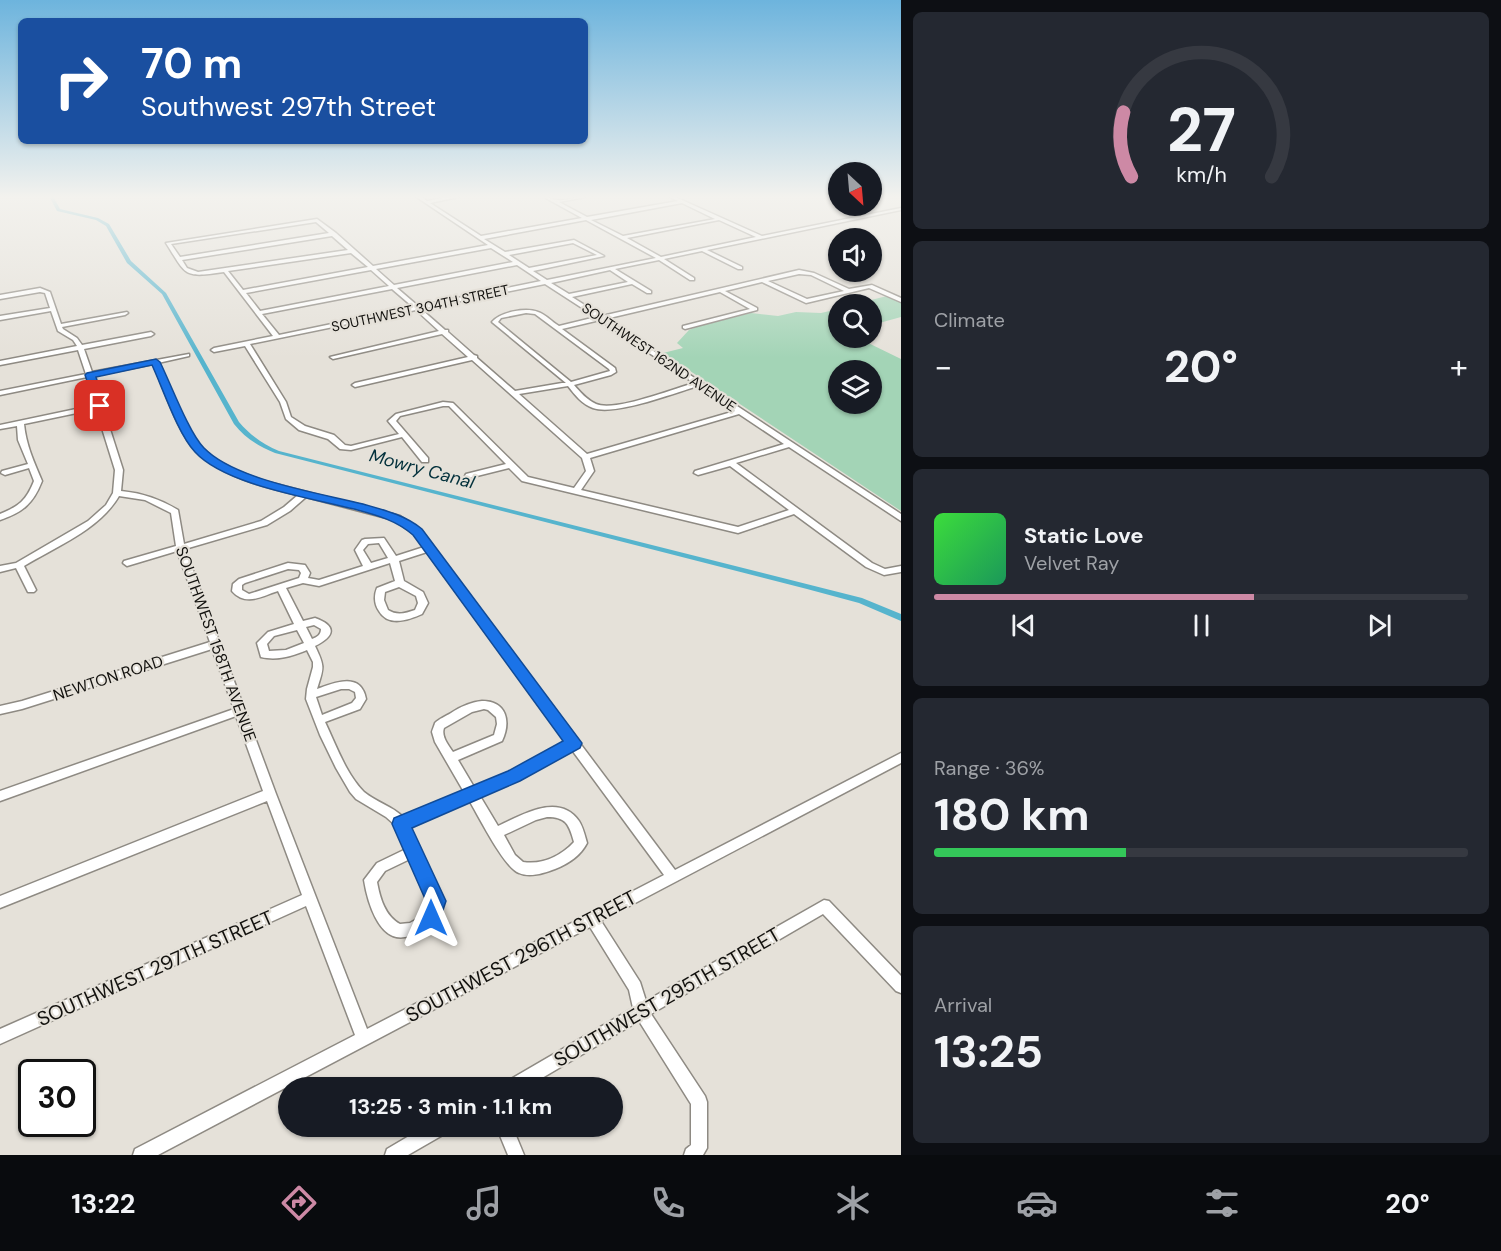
<!DOCTYPE html>
<html lang="en">
<head>
<meta charset="utf-8">
<style>
  body { margin:0; font-family:"DM Sans",sans-serif; background:#242831; color:#f1f3f6; height:100vh; display:flex; flex-direction:column; font-size:22px; white-space:nowrap }
  * { box-sizing:border-box; margin:0 }
  p { font-size:20px; color:#9ea1a6 }
  .icon { flex:none; width:33px; height:33px; fill:none; stroke:currentColor; stroke-width:2; stroke-linecap:round; stroke-linejoin:round }
  .map { position:relative; flex:1; overflow:hidden }
  .drawer { display:flex; flex-direction:column; gap:12px; padding:12px; background:#0d0f14; width:600px }
  .drawer>* { flex:none }
  .top-card { position:absolute; left:18px; top:18px; width:570px; height:126px; border-radius:9px; box-shadow:0 2px 4px #0004; background:#1a4fa0; color:#fff; overflow:hidden }
  .needle { width:39px; rotate:154deg }
  .controls { position:absolute; left:828px; top:162px; display:grid; gap:12px }
  .controls a { display:grid; place-items:center; width:54px; height:54px; border-radius:50%; background:#171b24; box-shadow:0 2px 4px #0004; font-size:30px }
  .speed { position:absolute; left:18px; top:1059px; display:flex; gap:12px; font-size:30px; font-weight:700; text-align:center }
  .speed>* { display:grid; place-content:center; width:78px; height:78px; border-radius:50%; background:#171b24; box-shadow:0 2px 4px #0004; line-height:1 }
  .speed .limit { border:3px solid #111; border-radius:9px; background:#fff; color:#111 }
  .pin { position:absolute; display:grid; place-items:center; width:51px; height:51px; color:#fff; margin:-26px; border-radius:12px; box-shadow:0 3px 9px #0006 }
  .me { position:absolute; width:66px; margin:-33px; rotate:0deg; stroke-linejoin:round; filter:drop-shadow(0 0 4px #0008) }
  .turn { display:flex; align-items:center; gap:21px; height:126px; padding:0 24px; font-size:27px }
  .turn .icon { width:78px; height:78px; stroke-width:2.5 }
  .turn b { display:block; font-size:42px; line-height:51px }
  .big { font-size:45px; font-weight:700; line-height:1.1 }
  .drawer .tile { flex:1; display:flex; flex-direction:column; justify-content:center; gap:9px; min-width:0; padding:0 21px; border-radius:9px; background:#242831 }
  .drawer .dial { align-items:center; gap:0 }
  .dial svg { height:156px; overflow:visible; fill:none; stroke:#363941; stroke-width:7; stroke-linecap:round; text-anchor:middle }
  .dial text { fill:#f1f3f6; stroke:none }
  .song { display:flex; align-items:center; gap:18px }
  .cover { width:72px; height:72px; border-radius:9px; background:linear-gradient(135deg,hsl(120 70% 55%),hsl(150 70% 35%)) }
  .played { height:6px; border-radius:3px; background:linear-gradient(90deg,#cd89a5 60%,#363941 60%) }
  .keys { display:flex; justify-content:space-around; direction:ltr }
  .heat { display:flex; justify-content:space-between; align-items:center; font-size:33px; direction:ltr }
  .charge { height:9px; border-radius:4px; background:linear-gradient(90deg,#34c759 36%,#363941 0) }
  .trip { position:absolute; left:278px; top:1077px; width:345px; height:60px; border-radius:30px; background:#171b24; box-shadow:0 2px 4px #0004; font-weight:700; line-height:60px; text-align:center }
  .tabs { display:flex; height:96px; justify-content:space-around; align-items:center; background:#090b0e; color:#9ea1a6 }
  .tabs .icon { width:42px; height:42px }
  .tabs .active { color:#cd89a5 }
  .tabs b { font-size:27px; color:#f1f3f6 }
  main { display:flex; flex:1; min-height:0 }
  .map>svg:first-child { display:block }
  .green { fill:#a3d4b6; fill-rule:evenodd }
  .lines { fill:none; stroke-linecap:round; stroke-linejoin:round }
  .canal { fill:#56b4cd; fill-rule:evenodd }
  .minor-casing { stroke:#8e8a83; stroke-width:3 }
  .minor { fill:#fff; fill-rule:evenodd }
  .route { fill:#1a73e8; stroke:#114b97; stroke-width:1.5 }
  .labels { text-anchor:middle; dominant-baseline:central; stroke-width:4.5; stroke-linejoin:round; paint-order:stroke }
  .far-street-label { font-size:14px; fill:#12110e; stroke:#e5e1d9 }
  .street-label { font-size:16px; fill:#12110e; stroke:#e5e1d9 }
  .water-label { font-size:18px; font-style:italic; fill:#02303b; stroke:#e5e1d9 }
  .near-street-label { font-size:20px; fill:#12110e; stroke:#e5e1d9 }
</style>
</head>
<body>
<main>
<div class="map">
<svg width="901" height="1155" viewBox="0 0 901 1155">
  <rect width="100%" height="100%" fill="#e5e1d9"/>
  <path class="green" d="M 887,296 L 901,302 L 901,317 L 872,325 L 872,304 L 855,304 Z
    M 838,309 L 838,338 L 858,338 L 901,359 L 901,511 L 663,353 L 683,348 L 677,343 L 689,330 L 699,326 L 751,313 L 778,316 L 796,312 L 821,313 ZM 838,370 L 872,370 L 872,404 L 838,404 Z"/>
  <g class="lines">
    <path class="canal" d="M 49,196 L 53,196 L 60,209 L 98,218 L 109,224 L 131,261 L 166,293 L 239,422 C 250,435 263,444 279,451 L 862,598 L 901,614 L 901,621 L 859,603 L 807,589 L 275,453 C 258,446 245,438 234,424 L 162,294 L 127,263 L 106,226 L 96,220 L 57,211 Z"/>
    <defs>
      <path id="minor" d="M 415,196 L 420,196 L 427,201 L 452,196 L 463,196 L 430,203 L 481,236 L 582,218 L 542,196 C 548,196 552,200 557,200 C 567,201 579,196 590,196 L 559,202 L 587,217 L 678,201 L 667,196 L 673,196 L 762,236 L 901,208 L 901,210 L 707,250 L 742,267 L 742,269 L 738,269 L 702,251 L 664,259 L 694,278 L 694,280 L 690,280 L 659,260 L 615,269 L 651,291 L 651,293 L 647,293 L 632,284 L 572,297 L 602,316 L 799,270 L 814,273 L 849,289 L 872,285 L 901,298 L 901,302 L 869,288 L 806,303 L 762,282 L 725,291 L 757,308 L 757,310 L 685,329 L 683,328 L 683,326 L 750,309 L 720,292 L 605,319 L 901,514 L 901,521 L 789,447 L 736,463 L 872,563 L 885,569 L 901,566 L 901,572 L 884,575 L 866,567 L 794,514 L 738,533 L 522,481 L 509,468 L 469,478 L 466,478 L 465,476 L 466,474 L 506,464 L 449,406 L 443,406 L 400,416 L 396,421 L 428,458 L 428,462 L 422,462 L 402,437 L 351,450 L 340,449 L 328,439 L 299,430 L 286,419 L 280,402 L 245,346 L 214,352 L 211,350 L 214,348 L 273,336 L 224,272 C 183,278 187,276 166,243 L 317,219 L 336,233 L 373,266 L 488,245 ZM 682,203 L 715,219 L 623,236 L 591,220 ZM 586,220 L 656,258 L 547,280 L 533,271 L 604,256 L 574,240 L 505,252 L 484,239 ZM 719,220 L 756,237 L 661,257 L 627,238 ZM 316,222 L 329,233 L 180,257 L 171,244 ZM 332,236 L 348,250 L 198,272 L 187,268 L 182,260 ZM 573,243 L 597,255 L 529,268 L 509,255 ZM 491,248 L 513,262 L 394,285 L 376,269 ZM 351,253 L 368,267 L 243,290 L 228,271 ZM 517,265 L 541,281 L 418,306 L 397,288 ZM 371,270 L 389,286 L 260,311 L 246,293 ZM 610,270 L 628,282 L 569,294 L 551,283 ZM 799,274 L 811,275 L 844,291 L 807,299 L 768,281 ZM 545,284 L 596,317 L 559,326 C 552,322 545,314 538,312 C 526,307 500,312 492,322 L 566,383 L 562,383 L 515,391 L 477,358 L 477,356 L 474,355 L 448,332 L 448,330 L 445,330 L 421,309 ZM 392,289 L 413,307 L 279,335 L 262,314 ZM 416,310 L 439,331 L 330,357 L 333,359 L 442,334 L 468,357 L 355,383 L 352,385 L 355,387 L 472,360 L 582,458 L 586,471 L 574,488 L 528,477 L 453,403 L 443,402 L 396,414 L 388,421 L 399,434 L 351,446 L 345,445 L 334,435 L 305,426 L 291,417 L 286,402 L 250,344 ZM 526,313 L 535,314 L 609,369 L 610,371 L 571,382 L 498,322 L 501,318 ZM 600,320 L 694,383 C 673,389 615,412 596,404 C 587,400 580,392 574,385 L 611,375 L 616,372 L 615,368 L 562,329 ZM 568,386 C 575,395 582,404 593,408 C 615,416 674,393 698,386 L 735,411 L 587,454 L 519,394 ZM 739,414 L 784,444 L 695,471 L 694,473 L 698,475 L 730,466 L 789,510 L 738,527 L 581,490 L 594,471 L 590,458 Z
        M 40,288 L 50,292 L 61,324 L 127,312 L 128,313 L 125,315 L 62,327 L 63,329 L 77,338 L 82,345 L 151,332 L 154,334 L 151,336 L 84,349 L 92,372 L 189,354 L 189,356 L 158,363 L 183,418 L 195,440 L 201,447 L 216,460 L 237,471 L 264,481 L 400,516 L 420,530 L 675,870 L 901,753 L 901,763 L 601,921 L 640,982 L 646,1001 L 824,900 L 829,901 L 901,976 L 901,993 L 896,991 L 823,914 L 651,1014 L 705,1096 L 707,1102 L 707,1148 L 703,1155 L 684,1155 L 686,1149 L 691,1145 L 691,1104 L 639,1021 L 525,1088 L 502,1088 L 504,1083 L 633,1008 L 629,990 L 590,927 L 158,1155 L 133,1155 L 135,1149 L 355,1035 L 306,906 L 0,1044 L 0,1029 L 302,895 L 267,801 L 0,908 L 0,896 L 263,791 L 236,716 L 0,801 L 0,791 L 234,709 L 212,649 L 22,709 L 0,714 L 0,706 L 22,701 L 210,642 L 177,551 L 127,566 L 123,563 L 124,561 L 176,546 L 171,513 L 145,500 L 119,496 C 99,530 57,546 24,566 L 36,590 L 34,592 L 28,592 L 16,568 L 0,572 L 0,566 L 16,563 L 88,521 L 106,505 L 113,493 L 115,470 L 96,409 L 24,424 C 26,445 34,462 42,481 C 33,504 23,512 0,520 L 0,514 C 19,506 26,501 34,481 L 29,468 L 5,475 L 1,473 L 2,471 L 28,464 L 18,440 L 17,426 L 0,429 L 0,425 L 95,405 L 87,377 L 0,395 L 0,391 L 86,374 L 78,350 L 0,365 L 0,361 L 77,346 L 73,340 L 58,331 L 51,311 L 0,320 L 0,316 L 50,308 L 45,293 L 40,292 L 0,299 L 0,295 ZM 153,364 C 165,389 177,432 196,451 C 222,477 265,487 298,495 L 284,507 L 261,521 L 184,544 L 178,510 C 160,499 142,493 121,491 L 123,470 L 93,376 ZM 306,497 L 394,520 L 414,534 L 424,547 L 396,556 L 384,538 L 365,539 L 362,540 L 355,550 L 363,566 L 319,580 L 308,578 L 310,573 L 305,565 L 288,563 L 239,579 L 233,584 L 232,591 C 246,607 262,596 278,591 L 294,624 L 268,632 L 257,643 L 261,657 C 277,661 292,656 307,650 L 313,662 L 313,667 L 307,689 L 306,699 L 320,735 L 336,768 L 350,792 L 356,799 L 386,817 L 395,825 L 406,849 L 377,863 L 364,880 C 367,899 378,942 405,937 C 416,936 426,928 436,923 L 443,901 L 408,827 L 469,800 C 478,815 505,869 519,873 C 530,878 544,873 555,869 C 568,864 581,855 587,843 C 585,836 583,827 579,821 C 559,792 522,815 498,826 L 480,796 L 518,779 L 572,750 L 664,875 L 367,1029 L 276,794 L 185,549 L 267,525 L 290,511 ZM 379,543 L 388,558 L 371,563 L 363,550 L 368,544 ZM 427,552 L 566,742 L 510,773 L 474,787 L 458,760 L 502,741 C 511,722 507,701 482,701 C 471,702 460,707 451,713 C 446,716 439,719 435,723 C 435,724 432,731 432,732 L 435,742 L 464,792 L 403,817 C 392,806 376,802 364,792 C 346,774 336,745 325,722 L 360,709 L 366,699 C 361,672 336,682 317,689 C 324,667 325,667 315,646 C 335,636 337,626 315,618 L 303,621 L 286,588 L 303,583 L 319,586 L 390,563 L 395,581 L 377,588 C 374,595 374,604 379,611 C 388,627 409,620 422,614 L 428,603 L 423,592 L 404,581 L 399,561 ZM 288,569 L 299,570 L 301,573 L 299,578 L 249,594 L 242,590 L 242,585 L 245,583 ZM 399,587 L 416,596 L 418,603 L 415,610 C 406,613 397,616 388,610 L 384,600 L 385,592 ZM 314,625 L 321,629 C 321,635 317,637 312,639 L 306,627 ZM 297,630 L 304,643 L 286,650 L 269,651 L 267,644 L 274,636 ZM 341,689 L 349,689 L 355,692 L 356,698 L 352,703 L 322,715 L 316,697 ZM 484,709 L 488,710 L 496,717 L 497,724 L 494,735 L 453,752 C 448,745 441,736 444,728 L 472,712 ZM 547,817 C 566,817 569,824 574,842 C 561,856 543,865 523,862 L 515,855 L 504,835 L 536,820 ZM 410,859 L 429,901 L 426,914 L 410,923 L 400,924 C 385,916 380,898 377,882 L 385,871 Z
        M 426,1126 L 450,1126 L 448,1132 L 408,1155 L 385,1155 L 387,1149 Z
        M 496,1126 L 512,1126 L 524,1155 L 508,1155 Z"/>
    </defs>
    <use href="#minor" class="minor-casing"/>
    <use href="#minor" class="minor"/>
  </g>
  <linearGradient id="sky" x2="0" y2="1"><stop stop-color="#6db4dd"/><stop offset="0.55" stop-color="#f3f2ee"/><stop offset="1" stop-color="#f3f2ee" stop-opacity="0"/></linearGradient>
  <rect width="901" height="358" fill="url(#sky)"/>
  <path class="route" d="M 156,359 L 160,362 C 170,382 189,433 204,448 C 235,480 319,493 363,504 C 384,510 405,515 422,529 L 582,743 L 580,748 L 520,781 L 412,828 L 446,901 L 438,925 L 431,928 L 424,925 L 421,918 L 426,901 L 392,824 L 394,818 L 508,771 L 563,741 L 413,535 C 396,520 376,515 354,509 C 311,498 225,485 195,452 C 178,434 163,389 152,365 L 96,377 L 105,406 L 96,408 L 85,375 L 87,373 Z"/>
  <g class="labels">
    <g class="far-street-label">
      <text transform="translate(420 308) rotate(-12)">SOUTHWEST 304TH STREET</text>
      <text transform="translate(659 357) rotate(34)">SOUTHWEST 162ND AVENUE</text>
    </g>
    <g class="street-label">
      <text transform="translate(216 644) rotate(70)">SOUTHWEST 158TH AVENUE</text>
      <text transform="translate(108 678) rotate(-18)">NEWTON ROAD</text>
    </g>
    <g class="water-label">
      <text transform="translate(422 469) rotate(15)">Mowry Canal</text>
    </g>
    <g class="near-street-label">
      <text transform="translate(521 956) rotate(-28)">SOUTHWEST 296TH STREET</text>
      <text transform="translate(155 968) rotate(-24)">SOUTHWEST 297TH STREET</text>
      <text transform="translate(667 997) rotate(-30)">SOUTHWEST 295TH STREET</text>
    </g>
  </g>
</svg>
<div class="controls">
<a><svg class="needle" viewBox="-14 -14 28 28"><path d="M0-13l5 13h-10z" fill="#e53935"/><path d="M0 13l5-13h-10z" fill="#9ea1a6"/></svg></a>
<a><svg class="icon" aria-label="sound" viewBox="0 0 24 24"><path d="M4 9h4l5-4v14l-5-4H4zM17 9q2 3 0 6"/></svg></a>
<a><svg class="icon" aria-label="search" viewBox="0 0 24 24"><circle cx="10" cy="10" r="6"/><path d="M15 15l6 6"/></svg></a>
<a><svg class="icon" aria-label="layers" viewBox="0 0 24 24"><path d="M12 4l9 5-9 5-9-5zM3 14l9 5 9-5"/></svg></a>
</div>
<div class="speed"><div class="limit">30</div></div>
<div class="pin" style="left:100px;top:406px;background:#d93025"><svg class="icon" aria-label="arrive" viewBox="0 0 24 24"><path d="M6 21V4h12l-3 4 3 4H6"/></svg></div>
<svg class="me" style="left:431px;top:918px" viewBox="-20 -20 40 40"><path d="M0-17L14 15 0 8-14 15z" fill="#1a73e8" stroke="#fff" stroke-width="4"/></svg>
<div class="trip">13:25 · 3 min · 1.1 km</div>
<div class="top-card">
<div class="turn"><svg class="icon" aria-label="right" viewBox="0 0 24 24"><path d="M7 20v-9h11M14 6l5 5-5 5"/></svg><div><b>70 m</b>Southwest 297th Street</div></div>
</div>
</div>
<section class="drawer">
<div class="tile dial"><svg viewBox="0 0 100 80">
<path d="M14 69A42 42 0 1 1 86 69"/>
<path d="M14 69A42 42 0 0 1 10 36" stroke="#cd89a5"/>
<text x="50" y="56" font-size="32" font-weight="700">27</text>
<text x="50" y="72" font-size="11">km/h</text>
</svg></div>
<div class="tile"><p>Climate</p>
<div class="heat"><a>−</a><b class="big">20°</b><a>+</a></div>
</div>
<div class="tile">
<div class="song"><i class="cover"></i><div><b>Static Love</b><p>Velvet Ray</p></div></div>
<div class="played"></div>
<div class="keys"><svg class="icon" aria-label="previous" viewBox="0 0 24 24"><path d="M18 5L8 12l10 7zM5 5v14"/></svg><svg class="icon" aria-label="pause" viewBox="0 0 24 24"><path d="M8 5v14M16 5v14"/></svg><svg class="icon" aria-label="next" viewBox="0 0 24 24"><path d="M6 5l10 7-10 7zM19 5v14"/></svg></div>
</div>
<div class="tile"><p>Range · 36%</p><b class="big">180 km</b><div class="charge"></div></div>
<div class="tile"><p>Arrival</p><b class="big">13:25</b></div>
</section>
</main>
<nav class="tabs">
<b>13:22</b>
<svg class="icon active" aria-label="directions" viewBox="0 0 24 24"><path d="M12 3l9 9-9 9-9-9zM9 14v-3h6M13 9l2 2-2 2"/></svg>
<svg class="icon" aria-label="music" viewBox="0 0 24 24"><path d="M9 18V5l10-2v13"/><circle cx="6" cy="18" r="3"/><circle cx="16" cy="16" r="3"/></svg>
<svg class="icon" aria-label="phone" viewBox="0 0 24 24"><path d="M5 4h4l2 5-3 2q2 4 5 5l2-3 5 2v4C11 20 4 13 5 4z"/></svg>
<svg class="icon" aria-label="climate" viewBox="0 0 24 24"><path d="M12 3v18M4 7l16 10M4 17L20 7"/></svg>
<svg class="icon" aria-label="car" viewBox="0 0 24 24"><path d="M5 17H2v-5l4-1 3-4h7l3 4 3 1v5h-3M9 17h6M6 11h13"/><circle cx="7" cy="17" r="2"/><circle cx="17" cy="17" r="2"/></svg>
<svg class="icon" aria-label="filters" viewBox="0 0 24 24"><path d="M4 7h16M4 17h16"/><circle cx="9" cy="7" r="2"/><circle cx="15" cy="17" r="2"/></svg>
<b>20°</b>
</nav>
</body>
</html>
